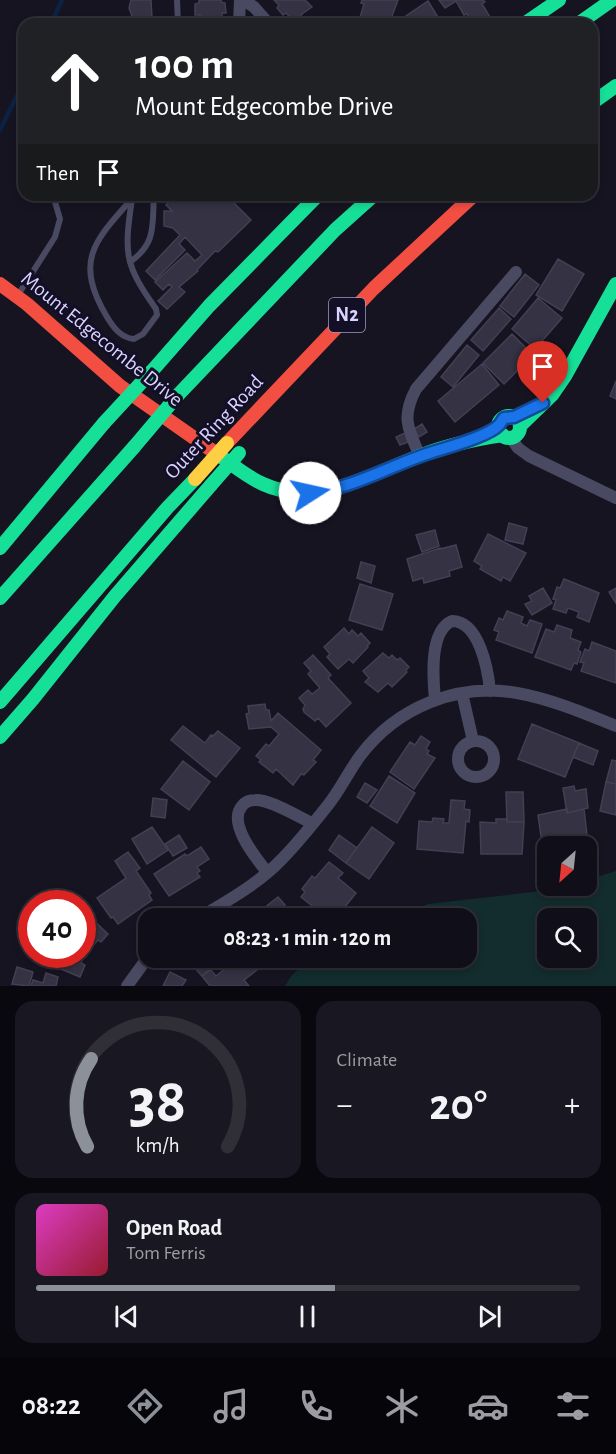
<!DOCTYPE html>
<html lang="en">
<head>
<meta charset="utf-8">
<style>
  body { margin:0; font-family:"Alegreya Sans",sans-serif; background:#191822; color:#f1f3f6; height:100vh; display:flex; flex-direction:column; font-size:22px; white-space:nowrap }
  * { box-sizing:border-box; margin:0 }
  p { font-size:20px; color:#9c9ca2 }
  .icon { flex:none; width:33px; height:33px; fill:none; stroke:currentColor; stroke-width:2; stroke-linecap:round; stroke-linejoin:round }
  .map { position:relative; height:986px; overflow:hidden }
  .sheet { display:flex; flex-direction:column; gap:15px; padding:15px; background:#09080e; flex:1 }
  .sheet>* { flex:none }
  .hud { position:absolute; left:18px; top:18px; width:580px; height:183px; border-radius:18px; box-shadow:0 3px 9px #0003,0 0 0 2px #302f38; background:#202124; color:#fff; overflow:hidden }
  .needle { width:39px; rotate:207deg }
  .controls { position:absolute; left:537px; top:836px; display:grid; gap:12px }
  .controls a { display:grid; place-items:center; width:60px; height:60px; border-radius:12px; background:#100f19; box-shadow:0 3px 9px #0003,0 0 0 2px #302f38; font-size:30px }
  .speed { position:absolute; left:18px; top:890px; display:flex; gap:12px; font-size:30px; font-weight:700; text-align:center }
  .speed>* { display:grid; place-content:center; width:78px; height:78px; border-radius:50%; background:#100f19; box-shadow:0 3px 9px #0003,0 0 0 2px #302f38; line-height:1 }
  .speed .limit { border:9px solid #d22; background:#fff; color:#111 }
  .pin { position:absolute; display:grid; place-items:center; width:51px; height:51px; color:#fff; margin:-62px -26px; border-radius:50% 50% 50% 0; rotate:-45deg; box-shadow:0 0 6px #0007 }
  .pin .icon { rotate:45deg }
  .me { position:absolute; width:66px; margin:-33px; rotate:80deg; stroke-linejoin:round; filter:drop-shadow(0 0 4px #0008) }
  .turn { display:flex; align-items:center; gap:21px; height:126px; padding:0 18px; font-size:27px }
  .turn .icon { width:78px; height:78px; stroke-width:2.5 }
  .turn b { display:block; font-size:42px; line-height:51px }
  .then { display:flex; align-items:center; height:57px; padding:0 18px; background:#0003; gap:12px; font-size:22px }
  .big { font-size:45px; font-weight:700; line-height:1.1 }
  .sheet .card { flex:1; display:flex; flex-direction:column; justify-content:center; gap:9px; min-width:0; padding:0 21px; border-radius:18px; background:#191822 }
  .sheet .dial { align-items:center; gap:0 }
  .dial svg { height:156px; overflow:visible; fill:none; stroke:#302f38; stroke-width:7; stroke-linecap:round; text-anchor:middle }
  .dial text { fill:#f1f3f6; stroke:none }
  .song { display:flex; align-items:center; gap:18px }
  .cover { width:72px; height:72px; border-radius:9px; background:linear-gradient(135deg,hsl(310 70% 55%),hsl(350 70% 35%)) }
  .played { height:6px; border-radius:3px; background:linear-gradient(90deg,#8c9099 55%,#302f38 55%) }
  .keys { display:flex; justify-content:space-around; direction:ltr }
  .heat { display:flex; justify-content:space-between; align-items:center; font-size:33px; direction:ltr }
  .sheet .tiles { flex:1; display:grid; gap:15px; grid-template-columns:1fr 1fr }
  .card:last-child { grid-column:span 2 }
  .trip { position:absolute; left:138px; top:908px; width:339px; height:60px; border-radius:18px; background:#100f19; box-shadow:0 3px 9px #0003,0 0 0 2px #302f38; font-weight:700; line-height:60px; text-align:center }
  .tab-bar { display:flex; height:96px; justify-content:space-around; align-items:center; background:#06060a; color:#9c9ca2 }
  .tab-bar .icon { width:42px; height:42px }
  .tab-bar .current { color:#8c9099 }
  .tab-bar b { font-size:27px; color:#f1f3f6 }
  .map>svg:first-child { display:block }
  .green { fill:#132c2d; fill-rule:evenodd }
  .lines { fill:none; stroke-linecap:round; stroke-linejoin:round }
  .stream { stroke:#0d2144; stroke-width:4.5 }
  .building { fill:#343243; stroke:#433f54; stroke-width:1.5 }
  .lane { stroke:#4a4962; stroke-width:6 }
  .street { stroke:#4a4962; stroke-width:12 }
  .fast { stroke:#16e098; stroke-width:14 }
  .jam { stroke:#f24e42; stroke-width:14 }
  .fast-bridge { stroke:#16e098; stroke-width:14 }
  .slow-bridge { stroke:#ffcf43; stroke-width:14 }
  .route-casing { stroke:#114b97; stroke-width:15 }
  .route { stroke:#1a73e8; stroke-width:10 }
  .labels { text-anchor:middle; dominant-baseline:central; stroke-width:6; stroke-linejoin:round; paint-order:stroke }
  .shield { fill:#130f26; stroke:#9e99be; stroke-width:1.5 }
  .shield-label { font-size:20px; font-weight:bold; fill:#d9d4ff }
  .street-label { font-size:21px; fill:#d9d4ff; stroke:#130f26 }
</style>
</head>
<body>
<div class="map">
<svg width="616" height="986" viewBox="0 0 616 986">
  <rect width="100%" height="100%" fill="#161421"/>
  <path class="green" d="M 616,871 L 616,986 L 285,986 L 292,975 L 312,957 L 466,957 L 466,918 L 388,918 L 428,904 L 533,892 L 564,885 L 586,885 L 587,880 ZM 548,918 L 586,918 L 586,957 L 548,957 Z"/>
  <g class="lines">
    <path class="stream" d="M 51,24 L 62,0
      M 0,130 L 24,81"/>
  </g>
  <path class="building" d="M 131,0 L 151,0 L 152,18 L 133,19 L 129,8 Z
    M 199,0 L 221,0 L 221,2 L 225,3 L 226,13 L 222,13 L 222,24 L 200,24 L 200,15 L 195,15 L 195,4 L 199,3 Z
    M 274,0 L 305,0 L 312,7 L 302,14 L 296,23 L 286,13 L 283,15 L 277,8 L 279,5 Z
    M 362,0 L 398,0 L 389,24 L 358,24 L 364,4 L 361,3 Z
    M 439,0 L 483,0 L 485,2 L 482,4 L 490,17 L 477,24 L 473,24 L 467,14 L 464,15 L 456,1 L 445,8 Z
    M 428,1 L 442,24 L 398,24 L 401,22 L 400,20 Z
    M 107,19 L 120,24 L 105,24 Z
    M 174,195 L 226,195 L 251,220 L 218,252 L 215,251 L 197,270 L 198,271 L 179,287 L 185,292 L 167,309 L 158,301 L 172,287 L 169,284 L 163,290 L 155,282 L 187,253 L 195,261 L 202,255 L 185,237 L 179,244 L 185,250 L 155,280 L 146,271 L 180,235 L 173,228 L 164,226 L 164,211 L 172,211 L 166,205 Z
    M 558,259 L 584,274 L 562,311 L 536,295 Z
    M 525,274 L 539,285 L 514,317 L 500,306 Z
    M 538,298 L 562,318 L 535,349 L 512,329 Z
    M 499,308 L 511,319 L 483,351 L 471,340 Z
    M 512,334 L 533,355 L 504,384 L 483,363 Z
    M 467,345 L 479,355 L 453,387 L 441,377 Z
    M 482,364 L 499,385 L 455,422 L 438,401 Z
    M 616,381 L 616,399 L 610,396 Z
    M 422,424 L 427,432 L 419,437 L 414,429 Z
    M 407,432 L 411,441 L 400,445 L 396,437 Z
    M 509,523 L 527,528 L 523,544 L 505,540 Z
    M 435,530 L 439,546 L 422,552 L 416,535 Z
    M 488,534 L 526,553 L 510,581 L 503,577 L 501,581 L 480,569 L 482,566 L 474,561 Z
    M 456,545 L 462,567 L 449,571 L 450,576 L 424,583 L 423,578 L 413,581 L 407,559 L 440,548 L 440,549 Z
    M 361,562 L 375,566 L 371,583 L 357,578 Z
    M 564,579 L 599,593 L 589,622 L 577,617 L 579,612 L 568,608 L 566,613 L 553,609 L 556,600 L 553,599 L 557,587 L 560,588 Z
    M 360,584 L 393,594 L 382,630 L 349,620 Z
    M 543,588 L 552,603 L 532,615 L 525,604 L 532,601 L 529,596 Z
    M 616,588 L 616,603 L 609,592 Z
    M 507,611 L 523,617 L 521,623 L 527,626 L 530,620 L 542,624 L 532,653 L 496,640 L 499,632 L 494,630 L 499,618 L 503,620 Z
    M 557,625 L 572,630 L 570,638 L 581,642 L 578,650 L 581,652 L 577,664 L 574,663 L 571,670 L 535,657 L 546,629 L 554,632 Z
    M 344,628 L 349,634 L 352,630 L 358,636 L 361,633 L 370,643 L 367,646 L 368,647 L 353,663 L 349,659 L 338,669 L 327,657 L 330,654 L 324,647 Z
    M 592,642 L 616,651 L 616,683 L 581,671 L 584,663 L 580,662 L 585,649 L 589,651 Z
    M 383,653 L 389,658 L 392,655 L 397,660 L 400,658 L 409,667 L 406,670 L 407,672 L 392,687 L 388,683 L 378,692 L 365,682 L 369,678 L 363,671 Z
    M 313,655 L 331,675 L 328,678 L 351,703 L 326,727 L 318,718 L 315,721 L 304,712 L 303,709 L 305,705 L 299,698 L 308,690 L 312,694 L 320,688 L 308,674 L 311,671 L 304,663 Z
    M 265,704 L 266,710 L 269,710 L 271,721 L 278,713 L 321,750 L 313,760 L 316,762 L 304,775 L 301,774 L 293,785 L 276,769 L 273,773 L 259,762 L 261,760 L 256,756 L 266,744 L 269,746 L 279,734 L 271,727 L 249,729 L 246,714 L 249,713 L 248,706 Z
    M 532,724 L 579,743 L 565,777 L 518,759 Z
    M 183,726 L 205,743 L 211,735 L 213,736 L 218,731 L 240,748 L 216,777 L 171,740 Z
    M 421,736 L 430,742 L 426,749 L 429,751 L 427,754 L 435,758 L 414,789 L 390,772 L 410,742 L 415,745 Z
    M 579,743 L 598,751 L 593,765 L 573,757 Z
    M 612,760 L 616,761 L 616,784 L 606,782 Z
    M 183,761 L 210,782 L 189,810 L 161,789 Z
    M 389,776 L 415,793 L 397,823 L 370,806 Z
    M 606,782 L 616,784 L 616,815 L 600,811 Z
    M 365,783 L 377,790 L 367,803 L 357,797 Z
    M 574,786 L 575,791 L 586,789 L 588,808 L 567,813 L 563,788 Z
    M 506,792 L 523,792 L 524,822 L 507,822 Z
    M 153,798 L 167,800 L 165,818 L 151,816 Z
    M 451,800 L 465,801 L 464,809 L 470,810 L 469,822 L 466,821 L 463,853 L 417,849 L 419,821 L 432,822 L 433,818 L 444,819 L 443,823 L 449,823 Z
    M 567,809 L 567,813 L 584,809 L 588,844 L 548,846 L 548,850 L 543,850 L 538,815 Z
    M 496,819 L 507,819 L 507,822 L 524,822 L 522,854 L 481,854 L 480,822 L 496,823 Z
    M 152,827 L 168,850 L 147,864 L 132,839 Z
    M 372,827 L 394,843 L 369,879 L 346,863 Z
    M 179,835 L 187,848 L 173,856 L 165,844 Z
    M 339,835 L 357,848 L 346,863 L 329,850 Z
    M 201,847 L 209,859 L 197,867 L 200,871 L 197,873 L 200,877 L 169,896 L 154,874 L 185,854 L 187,856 Z
    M 128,852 L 140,868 L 136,871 L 151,893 L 149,895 L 152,900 L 118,924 L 113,917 L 111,918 L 97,898 L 126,878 L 115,861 Z
    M 329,862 L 343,873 L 338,878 L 356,893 L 336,918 L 327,918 L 301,897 L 305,892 L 302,889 L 312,876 L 315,878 Z
    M 278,897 L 285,905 L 279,910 L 283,916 L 281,918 L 256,918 L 254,916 Z
    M 89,916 L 108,934 L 101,942 L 98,940 L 90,949 L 82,942 L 82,922 Z
    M 82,950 L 87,951 L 81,963 L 85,965 L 80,977 L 56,967 L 61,954 L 82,954 Z
    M 200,957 L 226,957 L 230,961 L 224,966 L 221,963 L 202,976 L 191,964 Z
    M 239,957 L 246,957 L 257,970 L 244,980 L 249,986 L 210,986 L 202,976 L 210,969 L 216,976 Z
    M 256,957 L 268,957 L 261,963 Z
    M 17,967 L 33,972 L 29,986 L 12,984 Z
    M 170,972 L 186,980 L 182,986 L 163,986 Z
    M 46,973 L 58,977 L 56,986 L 31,986 L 33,980 L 43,983 Z"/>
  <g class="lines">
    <path class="lane" d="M 177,0 L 178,24
      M 132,199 C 124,253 124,264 156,309 L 157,315 L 143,334 L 134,339 C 121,338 113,327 107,317 C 72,258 97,239 135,195
      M 130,262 C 157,243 152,225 154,195
      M 18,295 L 55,237 L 60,219 L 53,195"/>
    <path class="street" d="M 244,0 L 254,7 L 269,24
      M 239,24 L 240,0
      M 511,438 L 518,448 L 529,456 L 616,498
      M 420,456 C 408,429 401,417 416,389 L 516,272
      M 462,693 L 473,741
      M 435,700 C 433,678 429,631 452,621 C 479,621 488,669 490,691
      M458 759a18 18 0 1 1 36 0a18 18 0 1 1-36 0Z
      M 267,872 C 256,858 227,823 242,806 C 245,802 250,800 255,800 C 270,799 298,817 312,823
      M 199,918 C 227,901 258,884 281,860 C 298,843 313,824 328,805 C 340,790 349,771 360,756 C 396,708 457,682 517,693 C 551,699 584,713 616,726
      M 127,986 L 148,957"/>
    <path class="fast" d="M 524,24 L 559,0
      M 578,24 L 612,0
      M 592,103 L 616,86
      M 152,371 L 209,306 L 318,195
      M 178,395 L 335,230 L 374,195
      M498 427a11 11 0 1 1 22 0a11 11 0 1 1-22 0Z
      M 520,426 L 552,395 L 565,376 L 616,284
      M 217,454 C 232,464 247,477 263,484 C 317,509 372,473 422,455 C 448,445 476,439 503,435
      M 0,548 L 104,423
      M 0,598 L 134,447
      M 0,702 L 168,507 L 195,479
      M 0,737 L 33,699 L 115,596 L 211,485"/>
    <path class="jam" d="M 0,284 L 27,304 L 120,386 L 217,454
      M 227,443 L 374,288 L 474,195"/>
    <path class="fast-bridge" d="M 104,423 L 152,371
      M 134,447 L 178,395
      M 211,485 L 239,453"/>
    <path class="slow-bridge" d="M 195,479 L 227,443"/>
  </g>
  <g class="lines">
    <defs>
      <path id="route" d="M 310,493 C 349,489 384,469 421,456 C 439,449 487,438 499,425 C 501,423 502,420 504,418 L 514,417 L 543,403"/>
    </defs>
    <use href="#route" class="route-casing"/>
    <use href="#route" class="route"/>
  </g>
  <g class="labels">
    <rect class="shield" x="329" y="298" width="36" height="34" rx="4.5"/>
    <g class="shield-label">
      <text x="347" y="315">N2</text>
    </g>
    <g class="street-label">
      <text transform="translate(102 339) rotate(39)">Mount Edgecombe Drive</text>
      <text transform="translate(214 427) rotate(-47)">Outer Ring Road</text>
    </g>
  </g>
</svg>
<div class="controls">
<a><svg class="needle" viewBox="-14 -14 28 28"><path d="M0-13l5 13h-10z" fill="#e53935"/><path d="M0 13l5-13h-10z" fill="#9c9ca2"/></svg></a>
<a><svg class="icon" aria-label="search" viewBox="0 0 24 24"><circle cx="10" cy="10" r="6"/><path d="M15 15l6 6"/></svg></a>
</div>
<div class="speed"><div class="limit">40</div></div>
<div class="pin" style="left:543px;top:403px;background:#d93025"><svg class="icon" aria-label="arrive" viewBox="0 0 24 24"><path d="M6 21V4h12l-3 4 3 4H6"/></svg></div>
<svg class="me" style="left:310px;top:493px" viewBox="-20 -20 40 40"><circle r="19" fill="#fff"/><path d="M0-13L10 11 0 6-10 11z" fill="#1a73e8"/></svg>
<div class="trip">08:23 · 1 min · 120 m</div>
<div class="hud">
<div class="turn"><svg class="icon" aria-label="ahead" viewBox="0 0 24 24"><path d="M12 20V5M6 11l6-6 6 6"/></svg><div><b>100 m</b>Mount Edgecombe Drive</div></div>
<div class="then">Then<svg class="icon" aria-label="arrive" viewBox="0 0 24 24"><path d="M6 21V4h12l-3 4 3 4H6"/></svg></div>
</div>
</div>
<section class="sheet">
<div class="tiles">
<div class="card dial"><svg viewBox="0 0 100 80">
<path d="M14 69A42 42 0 1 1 86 69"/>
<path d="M14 69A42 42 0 0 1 16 24" stroke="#8c9099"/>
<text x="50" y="56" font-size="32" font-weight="700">38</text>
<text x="50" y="72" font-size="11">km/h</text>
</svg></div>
<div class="card"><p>Climate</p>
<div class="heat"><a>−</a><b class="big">20°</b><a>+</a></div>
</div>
<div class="card">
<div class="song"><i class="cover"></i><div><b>Open Road</b><p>Tom Ferris</p></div></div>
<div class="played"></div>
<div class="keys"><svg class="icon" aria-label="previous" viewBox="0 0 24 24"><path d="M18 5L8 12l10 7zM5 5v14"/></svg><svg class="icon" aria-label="pause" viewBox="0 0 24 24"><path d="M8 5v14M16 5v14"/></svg><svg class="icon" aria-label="next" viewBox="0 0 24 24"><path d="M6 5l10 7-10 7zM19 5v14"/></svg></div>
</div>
</div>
</section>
<nav class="tab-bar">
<b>08:22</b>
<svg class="icon current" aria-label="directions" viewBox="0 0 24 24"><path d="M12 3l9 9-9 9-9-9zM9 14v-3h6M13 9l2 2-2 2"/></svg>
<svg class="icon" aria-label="music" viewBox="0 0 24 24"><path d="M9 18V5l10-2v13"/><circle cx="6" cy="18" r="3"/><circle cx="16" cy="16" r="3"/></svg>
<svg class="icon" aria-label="phone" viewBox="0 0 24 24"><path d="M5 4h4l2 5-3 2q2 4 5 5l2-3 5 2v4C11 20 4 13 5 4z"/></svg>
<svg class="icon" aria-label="climate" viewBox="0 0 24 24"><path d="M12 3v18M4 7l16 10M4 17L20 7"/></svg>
<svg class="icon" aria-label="car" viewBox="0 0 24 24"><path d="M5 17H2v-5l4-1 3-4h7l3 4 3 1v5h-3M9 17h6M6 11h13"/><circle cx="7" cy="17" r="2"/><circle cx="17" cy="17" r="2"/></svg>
<svg class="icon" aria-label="filters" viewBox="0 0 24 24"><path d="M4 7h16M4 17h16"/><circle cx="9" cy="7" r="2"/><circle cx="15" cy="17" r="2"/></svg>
</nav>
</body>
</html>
